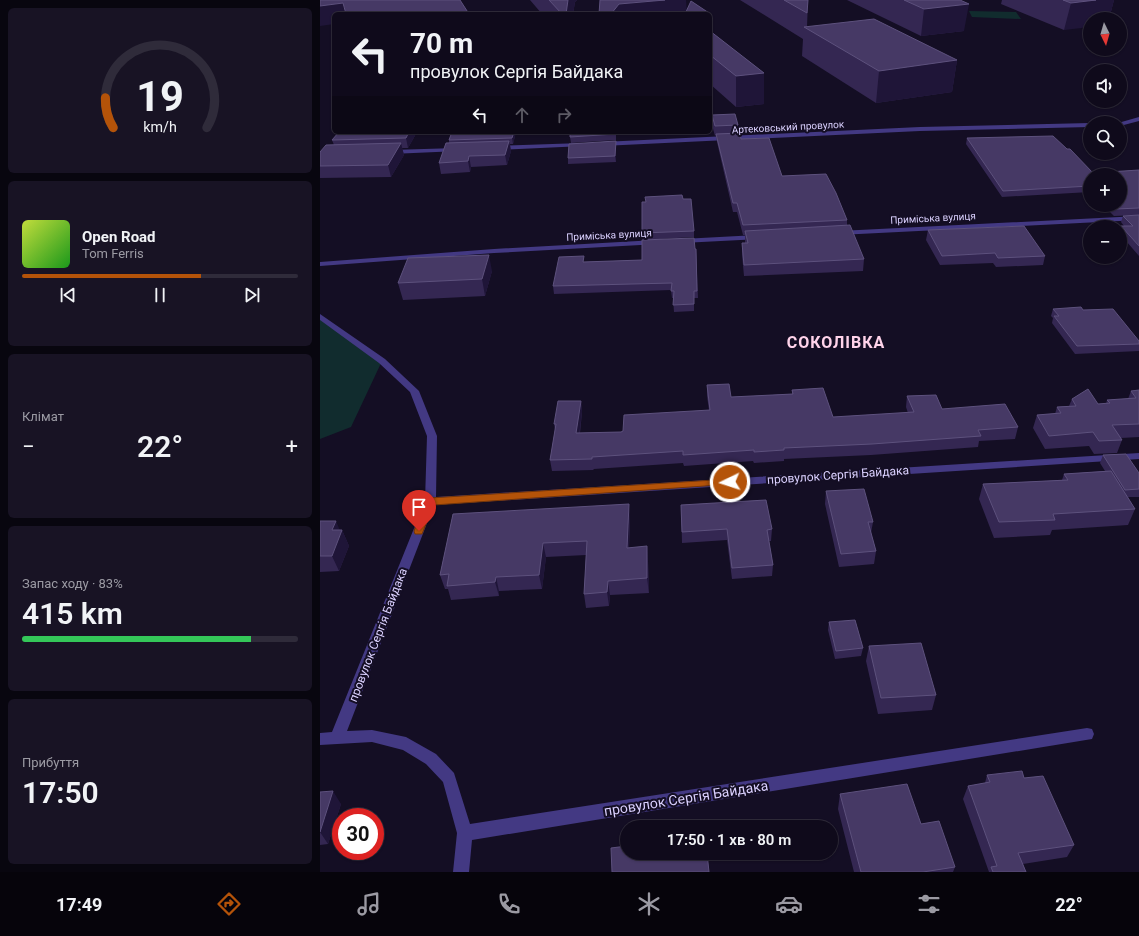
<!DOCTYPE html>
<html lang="uk">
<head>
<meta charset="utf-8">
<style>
  body { margin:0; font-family:Roboto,sans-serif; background:#181324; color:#f1f3f6; height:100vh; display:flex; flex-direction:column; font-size:15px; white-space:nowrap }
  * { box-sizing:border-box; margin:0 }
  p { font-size:13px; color:#9b9aa3 }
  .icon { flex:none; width:22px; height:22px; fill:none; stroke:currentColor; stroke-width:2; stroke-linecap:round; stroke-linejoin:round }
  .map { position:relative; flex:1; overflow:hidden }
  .sheet { display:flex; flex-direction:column; gap:8px; padding:8px; background:#08060f; width:320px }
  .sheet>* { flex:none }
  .hud { position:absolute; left:12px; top:12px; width:380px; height:122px; border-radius:6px; box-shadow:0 1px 3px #0004,0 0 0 1px #2f2b3a; background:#0f0a1b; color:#f1f3f6; overflow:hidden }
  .needle { width:26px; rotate:175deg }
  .tools { position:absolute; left:763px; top:12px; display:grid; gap:8px }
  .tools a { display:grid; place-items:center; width:44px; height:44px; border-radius:50%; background:#0f0a1b; box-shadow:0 1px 3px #0004,0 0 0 1px #2f2b3a; font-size:20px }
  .speed { position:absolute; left:12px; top:808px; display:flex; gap:8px; font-size:20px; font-weight:700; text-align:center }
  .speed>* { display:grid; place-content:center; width:52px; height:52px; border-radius:50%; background:#0f0a1b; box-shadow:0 1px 3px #0004,0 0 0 1px #2f2b3a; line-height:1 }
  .speed .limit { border:6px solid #d22; background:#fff; color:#111 }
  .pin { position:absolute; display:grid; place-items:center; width:34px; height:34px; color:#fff; margin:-41px -17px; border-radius:50% 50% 50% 0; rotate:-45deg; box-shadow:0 0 4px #0007 }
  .pin .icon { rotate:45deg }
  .me { position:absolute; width:44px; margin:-22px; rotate:266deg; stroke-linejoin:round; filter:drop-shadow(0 0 3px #0008) }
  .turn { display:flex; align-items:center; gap:14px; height:84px; padding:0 12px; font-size:18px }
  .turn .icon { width:52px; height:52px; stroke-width:2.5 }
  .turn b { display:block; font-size:28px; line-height:34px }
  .lanes { display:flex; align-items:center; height:38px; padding:0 12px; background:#0003; justify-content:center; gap:20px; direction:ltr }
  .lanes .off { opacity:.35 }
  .big { font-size:30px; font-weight:600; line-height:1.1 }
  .sheet .card { flex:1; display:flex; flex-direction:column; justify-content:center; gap:6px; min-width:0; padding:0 14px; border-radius:6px; background:#181324 }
  .sheet .dial { align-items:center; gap:0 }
  .dial svg { height:104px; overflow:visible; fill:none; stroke:#2f2b3a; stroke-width:7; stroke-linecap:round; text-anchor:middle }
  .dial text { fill:#f1f3f6; stroke:none }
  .song { display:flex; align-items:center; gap:12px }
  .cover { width:48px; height:48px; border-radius:6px; background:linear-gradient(135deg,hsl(70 70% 55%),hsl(120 70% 35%)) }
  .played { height:4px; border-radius:2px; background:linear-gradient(90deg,#b45309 65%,#2f2b3a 65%) }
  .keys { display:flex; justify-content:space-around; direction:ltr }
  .heat { display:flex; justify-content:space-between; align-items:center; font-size:22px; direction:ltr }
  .charge { height:6px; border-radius:3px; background:linear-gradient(90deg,#34c759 83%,#2f2b3a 0) }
  .trip { position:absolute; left:300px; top:820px; width:218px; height:40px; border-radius:20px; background:#0f0a1b; box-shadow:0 1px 3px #0004,0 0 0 1px #2f2b3a; font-weight:600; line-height:40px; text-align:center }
  .tabs { display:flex; height:64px; justify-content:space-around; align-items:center; background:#06040b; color:#9b9aa3 }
  .tabs .icon { width:28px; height:28px }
  .tabs .on { color:#b45309 }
  .tabs b { font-size:18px; color:#f1f3f6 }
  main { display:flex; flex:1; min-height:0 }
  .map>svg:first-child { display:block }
  .green { fill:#112c2e }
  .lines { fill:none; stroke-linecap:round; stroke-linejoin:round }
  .street { fill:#433983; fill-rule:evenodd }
  .wall { fill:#342752 }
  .shaded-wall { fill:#1f1538 }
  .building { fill:#463965; stroke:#5d517d }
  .route { fill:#b45309; stroke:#753606 }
  .labels { text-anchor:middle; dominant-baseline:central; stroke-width:4; stroke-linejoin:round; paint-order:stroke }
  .far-street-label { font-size:10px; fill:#dbd1ff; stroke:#140e24 }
  .street-label { font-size:12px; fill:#dbd1ff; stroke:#140e24 }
  .near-street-label { font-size:14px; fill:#dbd1ff; stroke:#140e24 }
  .district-label { font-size:16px; font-weight:bold; letter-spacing:1px; fill:#ffd3ea; stroke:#140e24 }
</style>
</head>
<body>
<main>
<section class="sheet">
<div class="card dial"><svg viewBox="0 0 100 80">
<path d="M14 69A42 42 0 1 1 86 69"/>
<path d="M14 69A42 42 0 0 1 8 46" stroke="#b45309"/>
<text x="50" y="56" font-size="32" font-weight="700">19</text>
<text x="50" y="72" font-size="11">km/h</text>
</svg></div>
<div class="card">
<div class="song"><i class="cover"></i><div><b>Open Road</b><p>Tom Ferris</p></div></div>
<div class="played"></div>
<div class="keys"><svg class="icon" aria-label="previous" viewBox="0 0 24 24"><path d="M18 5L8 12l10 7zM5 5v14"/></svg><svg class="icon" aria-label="pause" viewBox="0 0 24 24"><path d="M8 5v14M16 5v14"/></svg><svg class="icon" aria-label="next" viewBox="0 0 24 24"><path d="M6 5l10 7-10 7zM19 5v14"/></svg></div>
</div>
<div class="card"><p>Клімат</p>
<div class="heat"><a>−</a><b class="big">22°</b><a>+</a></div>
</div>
<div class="card"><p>Запас ходу · 83%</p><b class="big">415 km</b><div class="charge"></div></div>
<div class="card"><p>Прибуття</p><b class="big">17:50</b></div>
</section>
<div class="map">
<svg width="819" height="872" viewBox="0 0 819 872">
  <rect width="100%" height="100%" fill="#140e24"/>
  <path class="green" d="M 649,11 L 696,12 L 701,19 L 652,17 Z
    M 0,316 L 62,361 L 31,427 L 0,439 Z"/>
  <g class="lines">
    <path class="street" d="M 819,117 L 819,121 L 800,126 L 800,123 L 798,123 Z
      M 770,123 L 770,127 L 600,131 L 282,146 L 279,144 L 282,142 L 600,127 Z
      M 262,143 L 265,145 L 264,146 L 176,150 L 173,148 L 176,146 Z
      M 137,148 L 139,149 L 139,151 L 71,154 L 68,152 L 71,150 Z
      M 819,216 L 819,220 L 519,235 L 515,233 L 519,231 Z
      M 437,235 L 440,235 L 440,239 L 362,243 L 358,241 L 362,239 Z
      M 336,240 L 340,242 L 339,244 L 174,253 L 0,266 L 0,262 L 174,249 Z
      M 0,314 L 65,359 L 99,391 L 117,436 L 116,497 L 819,453 L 819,459 L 114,505 L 27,731 L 52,730 L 86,737 L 116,754 L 134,773 L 150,824 L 767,728 L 772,729 L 774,734 L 772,739 L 152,840 L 149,872 L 133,872 L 137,833 L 123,782 L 106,764 L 83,750 L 52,742 L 0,745 L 0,733 L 12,732 L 105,501 L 107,436 L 90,392 L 59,363 L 0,320 Z"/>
  </g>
  <path class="wall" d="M 210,0 L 257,0 L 255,2 L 253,14 L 222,14 Z
    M 420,0 L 488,0 L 487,27 L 637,60 L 632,92 L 556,103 L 482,56 L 483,39 Z
    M 527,0 L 640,0 L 644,31 L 601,36 Z
    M 682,0 L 794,0 L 789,19 L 770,19 L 744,30 L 681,4 Z
    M 390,31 L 444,73 L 444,104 L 416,107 L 390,84 Z
    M 392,115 L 418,125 L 418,133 L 421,139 L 462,176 L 527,220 L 527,225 L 544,259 L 543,271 L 424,276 L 422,255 L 422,243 L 425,243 L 425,235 L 423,235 L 417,212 L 413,212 L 397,142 L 396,135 L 395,136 L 392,125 Z
    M 97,132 L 88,148 L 82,148 L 84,155 L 71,177 L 0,178 L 0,152 L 14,145 L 12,140 Z
    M 196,132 L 193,144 L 190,144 L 191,151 L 187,165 L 151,167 L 150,172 L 121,174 L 119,163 L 129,143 L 129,140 Z
    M 250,132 L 296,132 L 296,140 L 251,143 L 250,137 Z
    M 647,138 L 773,173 L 819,170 L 819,215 L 794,216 L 783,205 L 800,205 L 770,175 L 770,192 L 682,197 L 646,144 Z
    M 296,141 L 296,162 L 248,164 L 248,158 Z
    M 363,199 L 374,231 L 374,237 L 323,240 L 322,233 Z
    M 819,215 L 819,256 L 800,234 L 800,229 L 801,226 L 804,226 L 801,222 L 803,216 Z
    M 608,230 L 725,256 L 723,265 L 676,267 L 673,263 L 620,265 L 606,240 Z
    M 376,249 L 378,298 L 374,298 L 374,311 L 354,312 L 353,298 L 352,298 L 351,290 L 234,294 L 233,286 L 265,262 L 322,260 Z
    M 172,271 L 165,296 L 83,300 L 78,283 Z
    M 733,309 L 763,310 L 819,341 L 819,351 L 755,354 L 732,323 L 733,318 L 731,316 Z
    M 387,385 L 411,397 L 472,394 L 472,390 L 513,417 L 588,413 L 586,407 L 587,396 L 622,409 L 698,427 L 695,439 L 659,441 L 658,447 L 551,455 L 464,459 L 464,461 L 434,463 L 433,461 L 364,466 L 363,463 L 274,469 L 273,470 L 232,471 L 230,460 L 235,430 L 234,424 L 261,401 L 262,412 L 260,433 L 301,432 L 389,410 L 387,396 Z
    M 819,390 L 819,437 L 801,438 L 802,440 L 797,453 L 774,454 L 769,446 L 725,449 L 713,428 L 717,415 L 735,414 L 737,407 L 749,406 L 752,399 L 778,404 L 786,404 L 787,400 L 808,399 L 811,391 Z
    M 783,455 L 819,473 L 819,497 L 808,497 L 815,509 L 808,525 L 732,530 L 730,535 L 674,538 L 659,499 L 663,484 L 742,480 L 744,474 L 785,471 L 780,463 Z
    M 506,491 L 553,522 L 551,533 L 556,551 L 554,564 L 519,567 L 505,504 Z
    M 361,505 L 452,529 L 451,541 L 449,541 L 453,565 L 452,576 L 412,579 L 407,540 L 362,543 Z
    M 133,514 L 310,518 L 309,548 L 328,561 L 329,593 L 290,595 L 289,606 L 266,608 L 264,594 L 266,555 L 226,557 L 222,589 L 179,591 L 179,596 L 131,600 L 128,589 L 125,589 L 120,575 Z
    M 0,521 L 20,530 L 22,530 L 29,546 L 19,571 L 0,572 Z
    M 509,622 L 543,648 L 541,656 L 515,659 L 508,630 Z
    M 549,646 L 616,695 L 612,710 L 558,714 L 546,661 Z
    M 667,775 L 704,778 L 754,845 L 747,857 L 703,864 L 706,872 L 669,872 L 643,799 L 648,786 L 665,783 Z
    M 0,792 L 21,804 L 8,844 L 0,845 Z
    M 520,794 L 635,867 L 633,872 L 534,872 L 518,809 Z"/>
  <path class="shaded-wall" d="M 248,0 L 257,0 L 255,2 L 253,14 L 246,14 Z
    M 345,0 L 366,0 L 367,14 L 291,14 L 299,4 Z
    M 776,0 L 794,0 L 789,19 L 770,19 L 770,27 L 744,30 L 751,3 Z
    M 23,3 L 25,14 L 14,14 L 14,24 L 0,26 L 0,6 Z
    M 649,4 L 644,31 L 601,36 L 604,9 Z
    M 637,60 L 632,92 L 556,103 L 559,71 Z
    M 444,73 L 444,104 L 416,107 L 416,76 Z
    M 89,132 L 97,132 L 88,148 L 86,138 Z
    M 194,132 L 196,132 L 193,144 L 192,138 Z
    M 189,141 L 191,151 L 187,165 L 185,155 Z
    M 296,141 L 296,162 L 295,156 Z
    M 81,143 L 84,155 L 71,177 L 68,165 Z
    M 149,156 L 151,167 L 150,172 L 148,161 Z
    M 169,255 L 172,271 L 165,296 L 162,279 Z
    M 261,401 L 262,412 L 258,444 L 256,433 Z
    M 309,504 L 310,518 L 308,562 L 307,548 Z
    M 16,521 L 21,533 L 22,530 L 29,546 L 19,571 L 12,556 L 12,530 Z
    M 223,543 L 226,557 L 222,589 L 219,575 Z
    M 327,546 L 328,561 L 329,593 L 327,578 Z
    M 176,577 L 179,591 L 179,596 L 175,582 Z
    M 288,581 L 290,595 L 289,606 L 287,592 Z
    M 13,791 L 21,804 L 8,844 L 0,832 Z"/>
  <path class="building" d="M 0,0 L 140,0 L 149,14 L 26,14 L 23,3 L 0,6 Z
    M 229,0 L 248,0 L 246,14 L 242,14 Z
    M 280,0 L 345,0 L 299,4 L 291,14 L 279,14 Z
    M 464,0 L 488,0 L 487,13 Z
    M 584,0 L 640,0 L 649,4 L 604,9 Z
    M 743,0 L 776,0 L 751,3 Z
    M 371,1 L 389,13 L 389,14 L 365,14 Z
    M 554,19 L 637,60 L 559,71 L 484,27 Z
    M 390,31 L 444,73 L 416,76 L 390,55 Z
    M 415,114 L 418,125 L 395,126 L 392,115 Z
    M 19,132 L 89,132 L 86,138 L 12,140 Z
    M 132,132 L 194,132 L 192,138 L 129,140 Z
    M 250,132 L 296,132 L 296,134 L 250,137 Z
    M 420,133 L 421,139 L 449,138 L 462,176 L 506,174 L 516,193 L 527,220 L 423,225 L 417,203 L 413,203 L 396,134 Z
    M 733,136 L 747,149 L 750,149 L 773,173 L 819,170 L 819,208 L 796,209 L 791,205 L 800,205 L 800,175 L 770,175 L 770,186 L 683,191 L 647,138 Z
    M 189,141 L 185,155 L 149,156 L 148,161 L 119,163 L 126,143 Z
    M 296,141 L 295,156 L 248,158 L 249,144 Z
    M 81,143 L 68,165 L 0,166 L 0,152 L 6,145 Z
    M 362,195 L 363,199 L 371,199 L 374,231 L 322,233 L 322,202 L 326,202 L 325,197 Z
    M 819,215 L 819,246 L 801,226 L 813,226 L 803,216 Z
    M 530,225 L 544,259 L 424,265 L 422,243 L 428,243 L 425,231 Z
    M 704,226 L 725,256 L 678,258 L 675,253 L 622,256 L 608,230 Z
    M 374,238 L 375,249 L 376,249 L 377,291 L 374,291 L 374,304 L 353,305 L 354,291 L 351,291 L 352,283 L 233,286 L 239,257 L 264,256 L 263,262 L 322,260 L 322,240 Z
    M 169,255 L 162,279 L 78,283 L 88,258 Z
    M 761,307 L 763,310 L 793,309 L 819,341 L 819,344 L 757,346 L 734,316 L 739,316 L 733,309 Z
    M 409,384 L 411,397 L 473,394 L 472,390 L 503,388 L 513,417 L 594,412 L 587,396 L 616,395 L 622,409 L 685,404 L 698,427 L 658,430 L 661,436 L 552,444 L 464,448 L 464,450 L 434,452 L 434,450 L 363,455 L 363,451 L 272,457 L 272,459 L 230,460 L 236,424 L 234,424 L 238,401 L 261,401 L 256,433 L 301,432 L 303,431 L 304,415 L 390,410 L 387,385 Z
    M 768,389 L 778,404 L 790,403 L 787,400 L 816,398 L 811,391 L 819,390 L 819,424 L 792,425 L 802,440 L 779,441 L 773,432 L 729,436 L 717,415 L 741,413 L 737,407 L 756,406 L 752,399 Z
    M 806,454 L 819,473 L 819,489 L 805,490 L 783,455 Z
    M 791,471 L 815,509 L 733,514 L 735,520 L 679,522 L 663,484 L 748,480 L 744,474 Z
    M 544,489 L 553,522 L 548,522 L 556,551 L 521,554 L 506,491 Z
    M 446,500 L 452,529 L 447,530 L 453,565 L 412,568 L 407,529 L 362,532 L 361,505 Z
    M 309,504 L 307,548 L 327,546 L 327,578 L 288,581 L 287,592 L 264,594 L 267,541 L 223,543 L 219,575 L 176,577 L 175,582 L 127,586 L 129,574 L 120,575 L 133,514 Z
    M 0,521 L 16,521 L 12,530 L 22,530 L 12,556 L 0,556 Z
    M 535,620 L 543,648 L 516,651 L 509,622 Z
    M 601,643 L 616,695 L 561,698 L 549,646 Z
    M 702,771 L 704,778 L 723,776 L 754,845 L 698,853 L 706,872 L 673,872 L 671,867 L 677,866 L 648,786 L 670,782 L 667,775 Z
    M 587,784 L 601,824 L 619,821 L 635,867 L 603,872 L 541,872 L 520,794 Z
    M 13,791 L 0,832 L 0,792 Z
    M 307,846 L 307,853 L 387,853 L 389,872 L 292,872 L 291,848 Z"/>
  <path class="route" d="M 410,479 L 414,482 L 413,484 L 114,505 L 102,534 L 95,534 L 94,531 L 105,501 L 110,498 Z"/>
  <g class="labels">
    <g class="far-street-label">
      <text transform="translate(468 127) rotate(-3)">Артековський провулок</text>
      <text transform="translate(613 218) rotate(-3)">Приміська вулиця</text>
      <text transform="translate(289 235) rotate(-3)">Приміська вулиця</text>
    </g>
    <g class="street-label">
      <text transform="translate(518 475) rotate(-4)">провулок Сергія Байдака</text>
      <text transform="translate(58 635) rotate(-69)">провулок Сергія Байдака</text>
    </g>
    <g class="near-street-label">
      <text transform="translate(366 798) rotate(-9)">провулок Сергія Байдака</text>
    </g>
    <g class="district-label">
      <text x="516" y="342">СОКОЛІВКА</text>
    </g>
  </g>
</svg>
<div class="tools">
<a><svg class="needle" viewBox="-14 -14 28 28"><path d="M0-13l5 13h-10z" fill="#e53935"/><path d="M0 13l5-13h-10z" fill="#9b9aa3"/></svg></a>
<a><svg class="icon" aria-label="sound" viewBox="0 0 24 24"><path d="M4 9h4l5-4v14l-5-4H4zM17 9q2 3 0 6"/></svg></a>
<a><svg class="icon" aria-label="search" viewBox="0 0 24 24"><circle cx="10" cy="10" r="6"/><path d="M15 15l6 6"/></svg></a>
<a>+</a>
<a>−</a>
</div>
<div class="speed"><div class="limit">30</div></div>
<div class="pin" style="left:99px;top:531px;background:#d93025"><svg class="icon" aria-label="arrive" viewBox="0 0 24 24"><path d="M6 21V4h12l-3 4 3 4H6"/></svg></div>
<svg class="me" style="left:410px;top:482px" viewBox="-20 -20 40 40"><circle r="17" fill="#b45309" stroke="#fff" stroke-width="3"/><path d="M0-11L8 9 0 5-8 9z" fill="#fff"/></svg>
<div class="trip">17:50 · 1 хв · 80 m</div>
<div class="hud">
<div class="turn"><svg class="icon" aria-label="left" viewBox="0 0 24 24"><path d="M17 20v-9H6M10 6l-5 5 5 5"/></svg><div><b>70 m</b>провулок Сергія Байдака</div></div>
<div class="lanes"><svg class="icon" aria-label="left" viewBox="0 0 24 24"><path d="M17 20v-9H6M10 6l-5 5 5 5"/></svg><svg class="icon off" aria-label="ahead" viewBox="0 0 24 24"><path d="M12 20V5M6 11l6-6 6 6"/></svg><svg class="icon off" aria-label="right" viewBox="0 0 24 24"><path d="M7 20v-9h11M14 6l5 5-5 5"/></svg></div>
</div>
</div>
</main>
<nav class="tabs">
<b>17:49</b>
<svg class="icon on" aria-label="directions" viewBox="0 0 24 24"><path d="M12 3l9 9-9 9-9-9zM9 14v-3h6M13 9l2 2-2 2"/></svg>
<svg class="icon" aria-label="music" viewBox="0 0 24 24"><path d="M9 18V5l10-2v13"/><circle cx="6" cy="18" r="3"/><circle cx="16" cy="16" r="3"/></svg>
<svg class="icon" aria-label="phone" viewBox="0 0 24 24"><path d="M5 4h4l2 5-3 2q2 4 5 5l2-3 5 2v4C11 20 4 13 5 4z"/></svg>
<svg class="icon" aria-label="climate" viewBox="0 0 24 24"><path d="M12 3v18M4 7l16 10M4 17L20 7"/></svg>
<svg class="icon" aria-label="car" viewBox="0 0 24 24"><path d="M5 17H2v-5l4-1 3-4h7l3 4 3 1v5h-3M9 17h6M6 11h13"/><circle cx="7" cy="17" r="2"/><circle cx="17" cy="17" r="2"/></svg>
<svg class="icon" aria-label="filters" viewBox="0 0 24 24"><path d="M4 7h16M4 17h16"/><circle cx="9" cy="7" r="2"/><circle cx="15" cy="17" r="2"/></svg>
<b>22°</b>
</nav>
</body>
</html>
